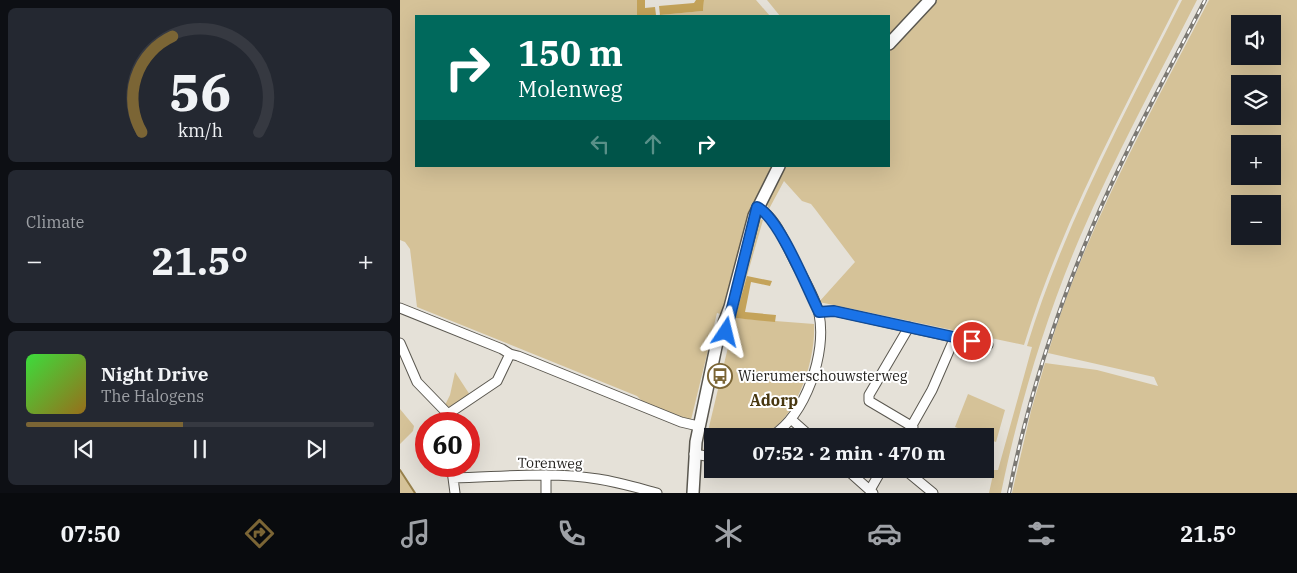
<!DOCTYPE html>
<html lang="en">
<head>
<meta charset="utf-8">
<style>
  body { margin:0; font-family:"IBM Plex Serif",serif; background:#242831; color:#f1f3f6; height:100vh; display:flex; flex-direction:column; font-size:19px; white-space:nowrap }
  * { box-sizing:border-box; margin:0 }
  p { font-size:16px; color:#9ea1a6 }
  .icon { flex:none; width:28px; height:28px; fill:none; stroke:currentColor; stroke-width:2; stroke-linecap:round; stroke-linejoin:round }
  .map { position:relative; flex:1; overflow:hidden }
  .side { display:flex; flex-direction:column; gap:8px; padding:8px; background:#0d0f14; width:400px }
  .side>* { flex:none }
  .hud { position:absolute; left:15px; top:15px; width:475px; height:152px; border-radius:0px; box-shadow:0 5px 20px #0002; background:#00695c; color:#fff; overflow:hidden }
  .tools { position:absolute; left:831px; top:15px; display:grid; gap:10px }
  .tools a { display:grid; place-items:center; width:50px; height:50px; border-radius:0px; background:#171b24; box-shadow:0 5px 20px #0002; font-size:25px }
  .speed { position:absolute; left:15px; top:412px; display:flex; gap:10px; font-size:25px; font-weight:700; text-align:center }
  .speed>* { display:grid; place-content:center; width:65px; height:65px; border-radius:50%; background:#171b24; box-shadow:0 5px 20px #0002; line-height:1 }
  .speed .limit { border:8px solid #d22; background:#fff; color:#111 }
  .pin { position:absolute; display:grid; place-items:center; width:42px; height:42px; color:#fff; margin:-21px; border:2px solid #fff; border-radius:50%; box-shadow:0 1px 5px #0007 }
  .me { position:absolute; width:55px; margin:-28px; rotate:10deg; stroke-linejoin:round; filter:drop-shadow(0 0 4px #0008) }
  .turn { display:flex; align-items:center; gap:18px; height:105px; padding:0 20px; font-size:22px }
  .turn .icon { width:65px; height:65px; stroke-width:2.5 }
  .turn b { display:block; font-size:35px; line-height:42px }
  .lanes { display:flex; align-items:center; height:48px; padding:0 20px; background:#0003; justify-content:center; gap:25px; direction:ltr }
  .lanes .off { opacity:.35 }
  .big { font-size:38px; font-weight:700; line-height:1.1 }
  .side .widget { flex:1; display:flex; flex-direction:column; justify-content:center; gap:8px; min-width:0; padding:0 18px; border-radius:8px; background:#242831 }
  .side .dial { align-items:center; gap:0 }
  .dial svg { height:130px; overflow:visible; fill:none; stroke:#363941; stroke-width:7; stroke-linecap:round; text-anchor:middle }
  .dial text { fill:#f1f3f6; stroke:none }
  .song { display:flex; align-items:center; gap:15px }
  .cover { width:60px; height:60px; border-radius:8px; background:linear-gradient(135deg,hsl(120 70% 55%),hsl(40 70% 35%)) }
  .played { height:5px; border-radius:2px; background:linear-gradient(90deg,#7b6535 45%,#363941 45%) }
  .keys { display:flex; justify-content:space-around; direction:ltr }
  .heat { display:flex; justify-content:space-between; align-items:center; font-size:28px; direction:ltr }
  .trip { position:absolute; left:304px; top:428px; width:290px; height:50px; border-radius:0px; background:#171b24; box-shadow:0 5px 20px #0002; font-weight:700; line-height:50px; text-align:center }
  .menu { display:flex; height:80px; justify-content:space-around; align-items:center; background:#090b0e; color:#9ea1a6 }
  .menu .icon { width:35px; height:35px }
  .menu .selected { color:#7b6535 }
  .menu b { font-size:22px; color:#f1f3f6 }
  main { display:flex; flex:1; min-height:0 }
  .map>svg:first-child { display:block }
  .green { fill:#d5c298; fill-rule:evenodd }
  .forest { fill:#c4a35a }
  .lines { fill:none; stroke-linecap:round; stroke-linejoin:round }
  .stream { stroke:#97804b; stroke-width:2 }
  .minor-casing { stroke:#5b5850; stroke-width:11 }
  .major-casing { stroke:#5b5850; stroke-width:14 }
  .minor { stroke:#fff; stroke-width:9 }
  .major { stroke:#fff; stroke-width:11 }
  .rail-casing { stroke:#7c7973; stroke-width:4 }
  .rail { stroke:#fff; stroke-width:2; stroke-dasharray:5.5; stroke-linecap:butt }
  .route-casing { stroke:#114b97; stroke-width:12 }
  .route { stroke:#1a73e8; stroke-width:9 }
  .labels { text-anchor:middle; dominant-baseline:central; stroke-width:4; stroke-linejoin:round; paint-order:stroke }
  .poi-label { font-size:14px; fill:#23211e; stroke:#fff; text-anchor:start }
  .street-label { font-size:14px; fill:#23211e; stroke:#fff }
  .quarter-label { font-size:16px; font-weight:bold; fill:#48370f; stroke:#fff }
</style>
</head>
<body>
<main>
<section class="side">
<div class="widget dial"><svg viewBox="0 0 100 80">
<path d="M14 69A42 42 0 1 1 86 69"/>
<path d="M14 69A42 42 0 0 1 33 10" stroke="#7b6535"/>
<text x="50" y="56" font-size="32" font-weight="700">56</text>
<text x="50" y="72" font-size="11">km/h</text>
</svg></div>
<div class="widget"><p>Climate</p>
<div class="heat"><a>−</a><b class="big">21.5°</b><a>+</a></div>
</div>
<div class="widget">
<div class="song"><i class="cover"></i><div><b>Night Drive</b><p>The Halogens</p></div></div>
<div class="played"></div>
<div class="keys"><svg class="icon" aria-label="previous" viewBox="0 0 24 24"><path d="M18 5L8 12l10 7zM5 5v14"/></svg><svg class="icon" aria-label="pause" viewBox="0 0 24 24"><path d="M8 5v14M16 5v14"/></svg><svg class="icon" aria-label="next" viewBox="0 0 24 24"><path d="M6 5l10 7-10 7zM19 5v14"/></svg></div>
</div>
</section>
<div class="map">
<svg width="897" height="493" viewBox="0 0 897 493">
  <rect width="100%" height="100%" fill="#e5e1d8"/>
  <path class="green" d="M 0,0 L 237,0 L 237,15 L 239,16 L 16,16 L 16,166 L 373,166 L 351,211 L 323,315 L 317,313 L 291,420 L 244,403 L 237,396 L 17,307 L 10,249 L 5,242 L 0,240 Z
    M 304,0 L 356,0 L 370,16 L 246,16 L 303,11 Z
    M 367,0 L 525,0 L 489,38 L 489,16 L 380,16 Z
    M 535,0 L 779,0 C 722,113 661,224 624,345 L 419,302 L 455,262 L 415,209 L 411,204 L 402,201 L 384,181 L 369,209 L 365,201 L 384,166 L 489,166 L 489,51 Z
    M 782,0 L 797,0 C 757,79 715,156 680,237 C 645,319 619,406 601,493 L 589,493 L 594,470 L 598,470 L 632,347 L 627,346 C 664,225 725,113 782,0 Z
    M 809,0 L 897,0 L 897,493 L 612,493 L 631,411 L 645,363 L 697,370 L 758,386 L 754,377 L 648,353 C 685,229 750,114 809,0 ZM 840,24 L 872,24 L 872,56 L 840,56 ZM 840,84 L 872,84 L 872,116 L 840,116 ZM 840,144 L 872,144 L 872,176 L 840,176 ZM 840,204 L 872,204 L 872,236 L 840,236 Z
    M 357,219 L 363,220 L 335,318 L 414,324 C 416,359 397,420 363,435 C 353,440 324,436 312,436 L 312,454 L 303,452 L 335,318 L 331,317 Z
    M 55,372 L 70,395 L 49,407 L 45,405 L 50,395 Z
    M 568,394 L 605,410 L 596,442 L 555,427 Z
    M 0,409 L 14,426 L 13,431 L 0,444 Z
    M 0,469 L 15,493 L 0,493 Z
    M 543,469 L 585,469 L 591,470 L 589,476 Z"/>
  <path class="forest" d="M 237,0 L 245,0 L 245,8 L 255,7 L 256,15 L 237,15 Z
    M 296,0 L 304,0 L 303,11 L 260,15 L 259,6 L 294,3 Z
    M 347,276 L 372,281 L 370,286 L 351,282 L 345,312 L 376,315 L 375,322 L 335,318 Z"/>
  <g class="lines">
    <path class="stream" d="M 0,470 L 15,493"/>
    <defs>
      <path id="minor" d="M 357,207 C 374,215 384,240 392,256 C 400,273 416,297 419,314 C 427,353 406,414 372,436
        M 0,308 L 102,349 L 110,354 L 118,356 L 281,422 L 298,426
        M 419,312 L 434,311 L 588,345
        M 509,327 L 469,395 L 469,401 L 513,427
        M 0,343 L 17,382 L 48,414 L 50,424
        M 48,414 L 97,381 L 110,354
        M 392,420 L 410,436
        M 506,436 L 532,390 L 555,337
        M 294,454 L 312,457
        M 51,466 L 53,478 C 101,477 150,471 198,479 C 218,482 238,488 257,493
        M 446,469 L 473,493
        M 504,469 L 533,493
        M 53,478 L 55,493
        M 470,490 L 482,469
        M 146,493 L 146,475"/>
      <path id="major" d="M 489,44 L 530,0
        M 293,493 L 296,442 L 317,342 L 330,307 L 354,216 L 379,166"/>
    </defs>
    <use href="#minor" class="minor-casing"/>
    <use href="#major" class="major-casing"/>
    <use href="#minor" class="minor"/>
    <use href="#major" class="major"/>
    <defs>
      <path id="rail" d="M 609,493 C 627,403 655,315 691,230 C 724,152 766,76 805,0"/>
    </defs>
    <use href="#rail" class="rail-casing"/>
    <use href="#rail" class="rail"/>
  </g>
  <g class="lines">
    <defs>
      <path id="route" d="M 326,332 L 357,207 C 379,217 407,288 419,312 L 434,311 L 572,341"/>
    </defs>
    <use href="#route" class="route-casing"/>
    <use href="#route" class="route"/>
  </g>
  <defs>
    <symbol id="bus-ring" viewBox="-11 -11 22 22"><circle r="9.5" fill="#fff" stroke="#7b6535" stroke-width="1.5"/><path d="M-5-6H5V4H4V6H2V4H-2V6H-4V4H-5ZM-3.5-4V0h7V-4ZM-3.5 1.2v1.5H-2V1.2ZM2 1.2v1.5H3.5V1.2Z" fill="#7b6535"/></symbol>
  </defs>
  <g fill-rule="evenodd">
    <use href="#bus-ring" x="306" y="362" width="28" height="28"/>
  </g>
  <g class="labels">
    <g class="poi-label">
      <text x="338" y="376">Wierumerschouwsterweg</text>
    </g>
    <g class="street-label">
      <text transform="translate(150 463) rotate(1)">Torenweg</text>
    </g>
    <g class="quarter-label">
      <text x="374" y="400">Adorp</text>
    </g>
  </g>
</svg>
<div class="tools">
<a><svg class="icon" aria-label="sound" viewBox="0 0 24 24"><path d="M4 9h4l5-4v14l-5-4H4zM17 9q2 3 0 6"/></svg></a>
<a><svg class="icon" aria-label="layers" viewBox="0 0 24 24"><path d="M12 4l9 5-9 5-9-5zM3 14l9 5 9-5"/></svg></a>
<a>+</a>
<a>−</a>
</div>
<div class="speed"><div class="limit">60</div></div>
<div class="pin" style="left:572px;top:341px;background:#d93025"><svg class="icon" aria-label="arrive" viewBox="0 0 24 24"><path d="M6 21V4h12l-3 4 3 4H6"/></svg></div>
<svg class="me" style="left:326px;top:332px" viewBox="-20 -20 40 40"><path d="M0-17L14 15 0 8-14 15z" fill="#1a73e8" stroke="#fff" stroke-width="4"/></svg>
<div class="trip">07:52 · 2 min · 470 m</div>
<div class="hud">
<div class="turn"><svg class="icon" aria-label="right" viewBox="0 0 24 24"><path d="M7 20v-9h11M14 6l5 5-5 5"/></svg><div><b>150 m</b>Molenweg</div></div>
<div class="lanes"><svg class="icon off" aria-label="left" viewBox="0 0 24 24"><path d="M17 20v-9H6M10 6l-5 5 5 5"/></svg><svg class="icon off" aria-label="ahead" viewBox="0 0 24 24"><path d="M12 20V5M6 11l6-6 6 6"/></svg><svg class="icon" aria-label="right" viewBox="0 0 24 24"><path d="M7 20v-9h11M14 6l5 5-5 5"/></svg></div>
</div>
</div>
</main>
<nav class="menu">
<b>07:50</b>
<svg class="icon selected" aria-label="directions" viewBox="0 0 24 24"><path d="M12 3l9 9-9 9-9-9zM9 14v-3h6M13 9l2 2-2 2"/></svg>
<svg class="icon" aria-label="music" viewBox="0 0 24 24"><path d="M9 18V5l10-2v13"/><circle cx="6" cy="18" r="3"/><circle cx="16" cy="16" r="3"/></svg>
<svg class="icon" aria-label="phone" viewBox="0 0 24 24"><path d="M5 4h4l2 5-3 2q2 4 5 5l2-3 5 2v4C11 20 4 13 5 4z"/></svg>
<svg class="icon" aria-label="climate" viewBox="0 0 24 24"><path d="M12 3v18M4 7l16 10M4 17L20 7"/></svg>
<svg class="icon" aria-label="car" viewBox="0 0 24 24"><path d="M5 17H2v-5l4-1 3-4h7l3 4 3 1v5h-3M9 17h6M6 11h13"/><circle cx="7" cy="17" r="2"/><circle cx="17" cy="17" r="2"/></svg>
<svg class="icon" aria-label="filters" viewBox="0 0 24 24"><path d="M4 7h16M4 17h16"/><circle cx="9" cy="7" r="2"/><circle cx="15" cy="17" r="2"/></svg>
<b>21.5°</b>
</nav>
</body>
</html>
